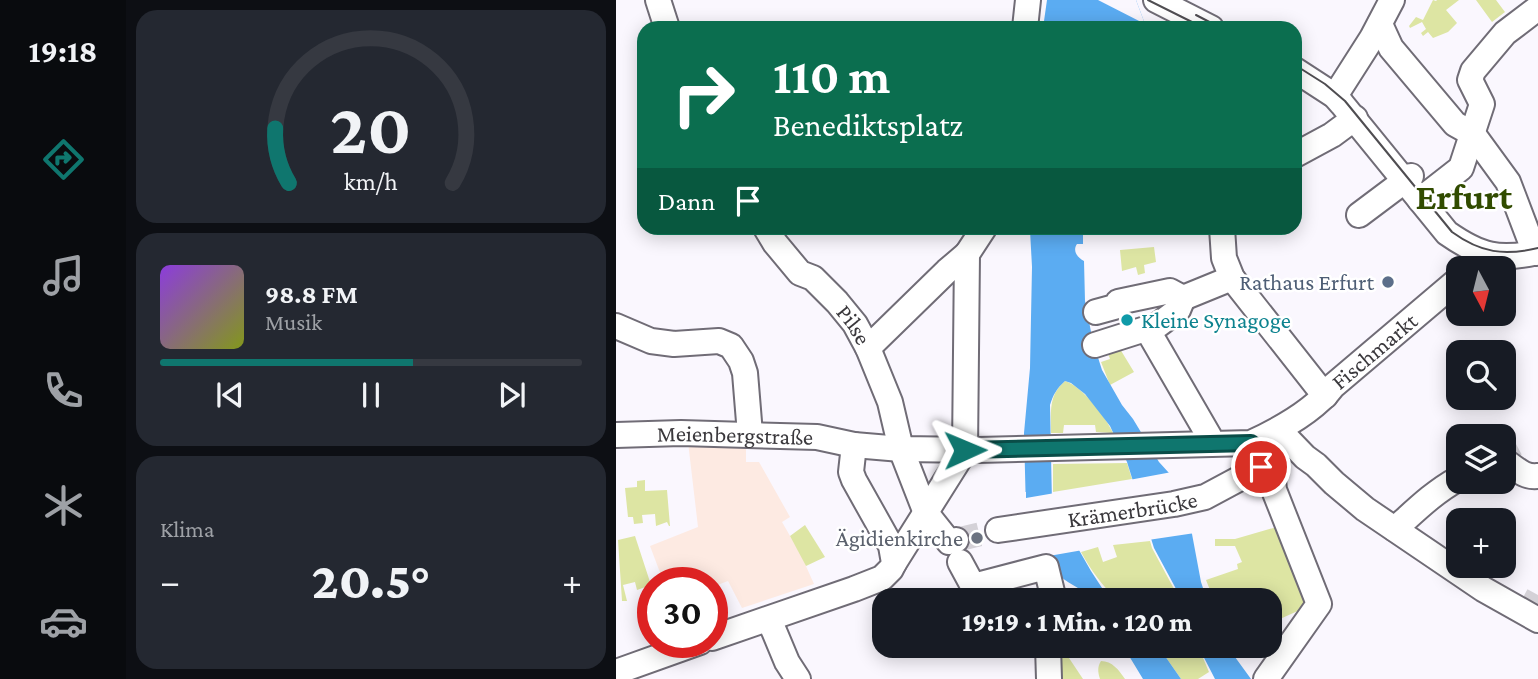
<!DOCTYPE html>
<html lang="de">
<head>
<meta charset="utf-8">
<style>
  body { margin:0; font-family:"Crimson Pro",serif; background:#242831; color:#f1f3f6; height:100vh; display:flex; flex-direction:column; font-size:26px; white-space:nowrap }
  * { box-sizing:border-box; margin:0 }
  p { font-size:23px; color:#9ea1a6 }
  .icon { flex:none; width:38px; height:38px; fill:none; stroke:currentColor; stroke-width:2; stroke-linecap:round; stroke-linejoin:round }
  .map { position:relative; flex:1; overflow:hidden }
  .details { display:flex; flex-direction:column; gap:10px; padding:10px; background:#0d0f14; width:490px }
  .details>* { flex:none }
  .top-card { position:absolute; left:21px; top:21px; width:665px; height:214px; border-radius:21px; box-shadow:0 4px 18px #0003; background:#0b6e4f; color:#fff; overflow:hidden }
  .needle { width:46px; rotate:173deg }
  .fabs { position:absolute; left:830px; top:256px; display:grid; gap:14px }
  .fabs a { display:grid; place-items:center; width:70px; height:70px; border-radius:14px; background:#171b24; box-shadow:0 4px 18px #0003; font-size:35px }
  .speed { position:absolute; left:21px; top:567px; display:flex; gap:14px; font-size:35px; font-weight:700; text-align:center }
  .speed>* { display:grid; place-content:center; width:91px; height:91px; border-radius:50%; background:#171b24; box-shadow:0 4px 18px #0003; line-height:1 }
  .speed .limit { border:10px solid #d22; background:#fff; color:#111 }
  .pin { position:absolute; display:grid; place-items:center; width:60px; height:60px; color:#fff; margin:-30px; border:4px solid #fff; border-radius:50%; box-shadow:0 2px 7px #0007 }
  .me { position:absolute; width:77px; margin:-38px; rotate:89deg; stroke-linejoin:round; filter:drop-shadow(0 0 5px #0008) }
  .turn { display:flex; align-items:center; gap:24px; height:147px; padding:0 21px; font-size:32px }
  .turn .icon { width:91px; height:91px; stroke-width:2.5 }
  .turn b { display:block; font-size:49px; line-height:60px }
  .then { display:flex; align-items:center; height:66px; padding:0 21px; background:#0003; gap:14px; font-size:26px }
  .big { font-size:52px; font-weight:800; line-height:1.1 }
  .details .tile { flex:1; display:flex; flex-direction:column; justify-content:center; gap:10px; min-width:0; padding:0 24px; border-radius:21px; background:#242831 }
  .details .dial { align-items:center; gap:0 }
  .dial svg { height:182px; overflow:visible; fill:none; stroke:#363941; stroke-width:7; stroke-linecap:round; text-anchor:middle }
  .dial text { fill:#f1f3f6; stroke:none }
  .song { display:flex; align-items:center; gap:21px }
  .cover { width:84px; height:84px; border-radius:10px; background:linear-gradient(135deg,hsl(270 70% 55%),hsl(70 70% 35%)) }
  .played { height:7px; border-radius:4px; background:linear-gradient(90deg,#0f766e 60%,#363941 60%) }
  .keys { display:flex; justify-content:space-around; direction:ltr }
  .heat { display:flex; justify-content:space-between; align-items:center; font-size:38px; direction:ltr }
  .trip { position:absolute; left:256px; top:588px; width:410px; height:70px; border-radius:21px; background:#171b24; box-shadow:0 4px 18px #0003; font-weight:800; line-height:70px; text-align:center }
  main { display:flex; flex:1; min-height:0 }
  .tabs { display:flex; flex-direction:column; width:126px; justify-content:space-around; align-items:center; background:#090b0e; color:#9ea1a6 }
  .tabs .icon { width:49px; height:49px }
  .tabs .current { color:#0f766e }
  .tabs b { font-size:32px; color:#f1f3f6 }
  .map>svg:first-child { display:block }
  .commercial { fill:#fdeae2 }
  .green { fill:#dde5a3 }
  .water { fill:#5bacf2 }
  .pier { fill:#faf7fe }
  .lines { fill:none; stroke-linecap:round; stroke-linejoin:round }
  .minor-tunnel { stroke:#d4d1d7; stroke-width:24; stroke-dasharray:24 12; stroke-linecap:butt }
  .minor-casing { stroke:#706c76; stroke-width:28 }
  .minor { stroke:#fff; stroke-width:24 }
  .tram { stroke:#4f4d51; stroke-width:2 }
  .route-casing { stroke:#0a4d48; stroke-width:18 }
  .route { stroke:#0f766e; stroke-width:12 }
  .service-dot { fill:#5c6f8a; stroke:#fff; stroke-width:2.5 }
  .culture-dot { fill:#0f9aa8; stroke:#fff; stroke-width:2.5 }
  .worship-dot { fill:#6b7280; stroke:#fff; stroke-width:2.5 }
  .labels { text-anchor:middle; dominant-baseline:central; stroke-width:5; stroke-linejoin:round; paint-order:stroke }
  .service-label { font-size:23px; fill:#4e5e75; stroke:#fff; text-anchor:end }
  .culture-label { font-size:23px; fill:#0d838f; stroke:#fff; text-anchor:start }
  .street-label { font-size:23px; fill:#3a383c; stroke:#fff }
  .worship-label { font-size:23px; fill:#5b616d; stroke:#fff; text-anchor:end }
  .town-label { font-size:37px; font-weight:bold; fill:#314b00; stroke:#fff }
</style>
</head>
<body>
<main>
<nav class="tabs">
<b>19:18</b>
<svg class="icon current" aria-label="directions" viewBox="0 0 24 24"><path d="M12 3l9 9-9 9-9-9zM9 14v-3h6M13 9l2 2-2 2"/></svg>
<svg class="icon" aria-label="music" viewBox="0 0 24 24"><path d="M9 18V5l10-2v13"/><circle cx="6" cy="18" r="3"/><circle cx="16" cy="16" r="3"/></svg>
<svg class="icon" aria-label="phone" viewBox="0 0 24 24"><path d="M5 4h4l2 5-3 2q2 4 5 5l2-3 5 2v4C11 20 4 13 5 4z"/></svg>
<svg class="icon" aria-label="climate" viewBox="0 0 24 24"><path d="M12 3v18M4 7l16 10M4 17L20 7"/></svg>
<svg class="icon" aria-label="car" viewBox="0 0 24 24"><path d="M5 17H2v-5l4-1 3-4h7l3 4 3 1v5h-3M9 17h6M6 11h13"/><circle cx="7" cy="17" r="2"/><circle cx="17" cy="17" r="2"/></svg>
</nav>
<section class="details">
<div class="tile dial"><svg viewBox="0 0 100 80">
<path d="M14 69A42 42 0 1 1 86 69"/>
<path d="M14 69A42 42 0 0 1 8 45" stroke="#0f766e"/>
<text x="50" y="56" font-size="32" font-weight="700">20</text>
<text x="50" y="72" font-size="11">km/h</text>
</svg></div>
<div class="tile">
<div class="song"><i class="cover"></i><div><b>98.8 FM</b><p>Musik</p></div></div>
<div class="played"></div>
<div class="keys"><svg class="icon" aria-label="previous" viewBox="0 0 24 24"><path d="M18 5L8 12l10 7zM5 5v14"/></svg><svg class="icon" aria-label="pause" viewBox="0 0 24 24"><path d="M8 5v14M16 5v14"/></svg><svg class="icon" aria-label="next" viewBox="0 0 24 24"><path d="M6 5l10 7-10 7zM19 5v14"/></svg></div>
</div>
<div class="tile"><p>Klima</p>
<div class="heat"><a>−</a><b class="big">20.5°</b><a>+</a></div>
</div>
</section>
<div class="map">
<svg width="922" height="679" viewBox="0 0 922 679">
  <rect width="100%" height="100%" fill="#faf7fe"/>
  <path class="commercial" d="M 72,442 L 130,443 L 130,462 L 143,462 L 174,517 L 166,522 L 185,555 L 198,584 L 126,608 L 112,581 L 96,587 L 96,583 L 48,583 L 34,546 L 82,527 Z"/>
  <path class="green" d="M 817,0 L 820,1 L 821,0 L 843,0 L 830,10 L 841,23 L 832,32 L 817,38 L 812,32 L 807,36 L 805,33 L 810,29 L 806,22 L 794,28 L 793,26 L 800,17 L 807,20 Z
    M 860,0 L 880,0 L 889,12 L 876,22 Z
    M 538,247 L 540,262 L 528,265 L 529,273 L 522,275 L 520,267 L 506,271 L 504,250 Z
    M 501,344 L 518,372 L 494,385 L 485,362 L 494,359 L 490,348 Z
    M 449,381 C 466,386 490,417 497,433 L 480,432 L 479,425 L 448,425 L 447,433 L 435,433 C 435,413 432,395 449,381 Z
    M 511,463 L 516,479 L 437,492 L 437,464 Z
    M 29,480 L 29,491 L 51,490 L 54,526 L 53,526 L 51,522 L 40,526 L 39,514 L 26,515 L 27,523 L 18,524 L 17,517 L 12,517 L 9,488 L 21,487 L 21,481 Z
    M 189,525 L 209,557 L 190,566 L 174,536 Z
    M 664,526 L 695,605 L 653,624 L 653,600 L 598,600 L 590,580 L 622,569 L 621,564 L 626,562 L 619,546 L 599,546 L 599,539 L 619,539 Z
    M 19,536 L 35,585 L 21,590 L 19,582 L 7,585 L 11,601 L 6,601 L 2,540 Z
    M 534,541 L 536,548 L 564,600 L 502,600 C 486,586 475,570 465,552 L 482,547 L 487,562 L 501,557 L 497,545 Z
    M 542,646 L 582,646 L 593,672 L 582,679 L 565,679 Z
    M 446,654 L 453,658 L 467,679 L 444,679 L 444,656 Z
    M 485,661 C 496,661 503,670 509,679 L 484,679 C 482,673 481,667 485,661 Z"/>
  <path class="water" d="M 431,0 L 520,0 L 529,24 L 528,28 L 427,28 Z
    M 407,228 L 467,228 L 467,244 L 461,244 C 456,251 462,258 468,261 L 469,301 L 477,342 L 486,370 L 506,405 L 517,419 L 543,462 L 553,473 L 576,534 L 585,582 L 591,600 L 566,600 L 538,548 L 511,462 L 494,426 L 469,394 L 455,383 L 449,381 C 441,388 437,395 434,405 L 436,503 L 475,571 L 488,591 L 499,600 L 480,600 C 469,590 455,586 444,576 L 410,511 L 408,433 L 414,368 L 416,267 L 414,230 Z
    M 507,646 L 542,646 L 565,679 L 527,679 Z
    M 582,646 L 611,646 L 635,679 L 599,679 Z"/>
  <path class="pier" d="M 482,0 L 520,0 L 529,24 Z
    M 556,472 L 579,533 L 532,540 L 513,480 Z
    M 407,492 L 410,492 L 410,498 L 439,493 L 439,502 L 467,550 L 427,557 L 423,552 L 407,512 Z"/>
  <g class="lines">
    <path class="minor-tunnel" d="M 887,451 L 900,444
      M 340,540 L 382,530
      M 916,606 L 922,595"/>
    <defs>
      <g id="minor">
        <path d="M 42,0 L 51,28"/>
        <path d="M 540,0 L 595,28"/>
        <path d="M 764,24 L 775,48 L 839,124 L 857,134 L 892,182 L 919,253"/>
        <path d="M 409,28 L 412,0"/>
        <path d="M 679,70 L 719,96 L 726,104 L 831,233 C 864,256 883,261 922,252"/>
        <path d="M 719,96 L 756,38 L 776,0"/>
        <path d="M 679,155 L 716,135 L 739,118"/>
        <path d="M 804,200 L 845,168 L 866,104 L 854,80 L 857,71 L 889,33 L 922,8"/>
        <path d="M 743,215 L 795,176"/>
        <path id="s1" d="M 150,228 L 159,243 L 184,273 L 197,278 L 221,302 L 239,324 L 252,348 L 274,402 L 285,449 L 310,513 L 333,542 L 340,540"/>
        <path d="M 606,228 L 608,258 L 616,278 L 709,396"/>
        <path d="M 480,312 L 502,306 L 502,302 L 554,291 L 567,298 L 616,278"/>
        <path d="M 0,326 L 35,341 L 58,344 L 103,341 L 115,346 L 125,361 L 129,373 L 134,434"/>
        <path d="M 531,329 L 593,436 L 594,444"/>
        <path d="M 479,345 L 542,325 L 562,310 L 567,298"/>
        <path d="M 252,348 L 331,271 L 351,254"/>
        <path d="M 663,430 L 689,457 L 700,465 L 718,483 L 749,509 L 867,589 L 922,620"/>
        <path id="s2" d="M 0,435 L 65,433 L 201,437 L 238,445 L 285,449 L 362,450 L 635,443 C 663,430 699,410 717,386 L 842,280"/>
        <path d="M 349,450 L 351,254 L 368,228"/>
        <path d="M 887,460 C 899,467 907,478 922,476"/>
        <path d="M 779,529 C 799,511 818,492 842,479"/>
        <path id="s3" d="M 382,530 L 558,504 L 589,497 L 645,467 L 655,459 L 663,430"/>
        <path d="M 344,562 L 357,586 L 430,567 L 438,600"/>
        <path d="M 278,563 L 349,450"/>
        <path d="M 153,619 L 171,662 L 182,679"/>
        <path d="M 96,638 L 238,589 L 266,578 L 275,569 L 278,563 L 275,546 L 238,480 L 235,472 L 238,445"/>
        <path d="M 432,646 L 433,679"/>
        <path d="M 0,672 L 84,642"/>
        <path d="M 650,679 L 703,604 L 658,490 L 655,459"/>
      </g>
    </defs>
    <use href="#minor" class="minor-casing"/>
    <use href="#minor" class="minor"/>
    <path class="tram" d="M 532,0 L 588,28
      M 580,15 L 605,28
      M 679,65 L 709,84 L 729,101 L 836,232 C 865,253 888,256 922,248"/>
  </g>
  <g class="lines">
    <defs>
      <path id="route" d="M 349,450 L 635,443 L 654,459 L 645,467"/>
    </defs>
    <use href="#route" class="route-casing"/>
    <use href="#route" class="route"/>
  </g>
  <circle class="service-dot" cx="772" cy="282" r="7"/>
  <circle class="culture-dot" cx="511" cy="320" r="7"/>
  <circle class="worship-dot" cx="361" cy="538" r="7"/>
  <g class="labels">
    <g class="service-label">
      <text x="758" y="282">Rathaus Erfurt</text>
    </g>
    <g class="culture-label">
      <text x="525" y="320">Kleine Synagoge</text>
    </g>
    <g class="street-label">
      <text stroke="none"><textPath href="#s1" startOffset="133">Pilse</textPath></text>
      <text stroke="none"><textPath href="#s2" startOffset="791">Fischmarkt</textPath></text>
      <text stroke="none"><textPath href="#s2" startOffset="119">Meienbergstraße</textPath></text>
      <text stroke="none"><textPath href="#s3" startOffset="136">Krämerbrücke</textPath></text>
    </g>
    <g class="worship-label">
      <text x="347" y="538">Ägidienkirche</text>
    </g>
    <g class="town-label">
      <text x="848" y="196">Erfurt</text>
    </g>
  </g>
</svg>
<div class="fabs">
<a><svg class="needle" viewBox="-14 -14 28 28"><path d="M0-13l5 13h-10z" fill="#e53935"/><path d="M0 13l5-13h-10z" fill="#9ea1a6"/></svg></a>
<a><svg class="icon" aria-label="search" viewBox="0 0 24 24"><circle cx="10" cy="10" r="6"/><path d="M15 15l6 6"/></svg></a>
<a><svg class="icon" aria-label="layers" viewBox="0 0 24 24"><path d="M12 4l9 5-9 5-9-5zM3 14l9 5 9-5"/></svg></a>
<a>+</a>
</div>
<div class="speed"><div class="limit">30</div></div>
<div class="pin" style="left:645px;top:467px;background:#d93025"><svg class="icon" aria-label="arrive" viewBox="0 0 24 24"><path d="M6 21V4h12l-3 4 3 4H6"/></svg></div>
<svg class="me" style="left:349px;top:450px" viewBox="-20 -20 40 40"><path d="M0-17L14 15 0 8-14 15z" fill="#0f766e" stroke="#fff" stroke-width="4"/></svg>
<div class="trip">19:19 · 1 Min. · 120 m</div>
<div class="top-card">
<div class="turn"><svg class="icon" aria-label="right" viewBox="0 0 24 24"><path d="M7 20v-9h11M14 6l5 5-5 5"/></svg><div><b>110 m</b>Benediktsplatz</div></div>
<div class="then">Dann<svg class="icon" aria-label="arrive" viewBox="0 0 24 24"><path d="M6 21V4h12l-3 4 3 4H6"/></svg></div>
</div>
</div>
</main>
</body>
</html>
